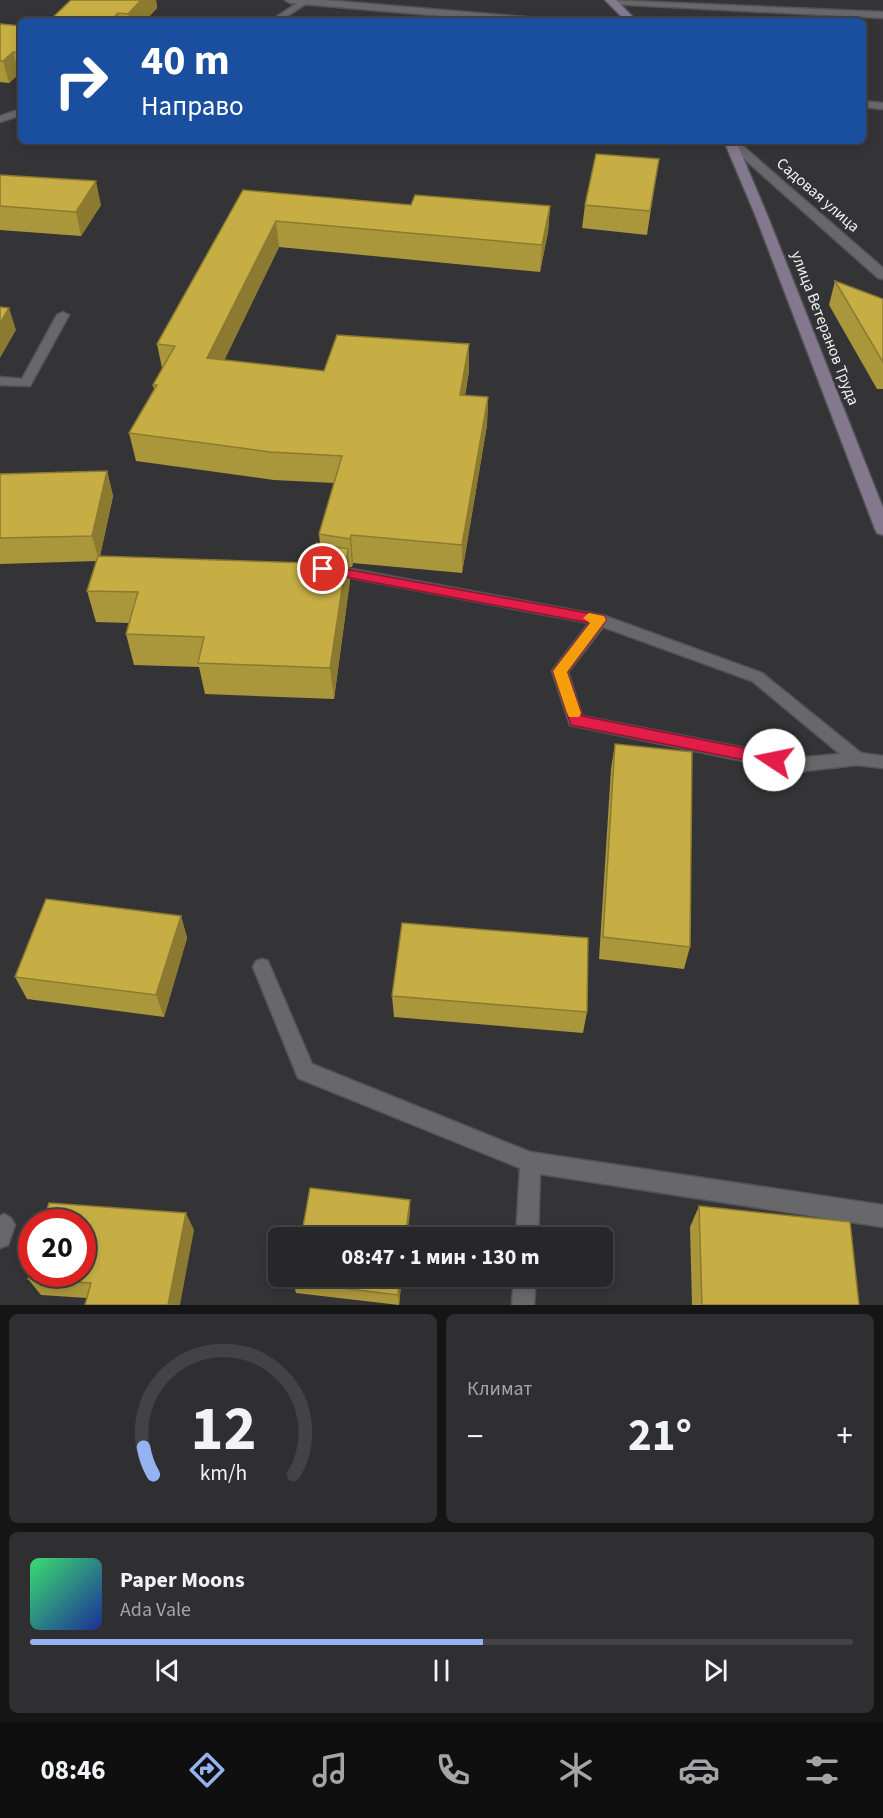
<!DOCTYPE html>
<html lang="ru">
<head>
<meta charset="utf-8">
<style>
  body { margin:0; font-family:"Source Sans 3",sans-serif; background:#2f2e30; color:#f1f3f6; height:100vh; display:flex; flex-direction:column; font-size:22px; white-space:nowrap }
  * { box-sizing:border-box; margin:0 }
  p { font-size:20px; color:#a4a5a8 }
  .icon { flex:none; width:33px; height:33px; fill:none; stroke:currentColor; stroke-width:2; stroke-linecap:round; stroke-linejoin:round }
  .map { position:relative; height:1305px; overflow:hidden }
  .details { display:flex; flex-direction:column; gap:9px; padding:9px; background:#151516; flex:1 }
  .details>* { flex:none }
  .banner { position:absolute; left:18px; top:18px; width:848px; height:126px; border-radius:9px; box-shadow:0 3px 9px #0003,0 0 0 2px #434345; background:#1a4fa0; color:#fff; overflow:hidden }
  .speed { position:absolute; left:18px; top:1209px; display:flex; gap:12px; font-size:30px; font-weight:700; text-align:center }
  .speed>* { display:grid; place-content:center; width:78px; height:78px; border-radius:50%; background:#272628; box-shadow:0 3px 9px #0003,0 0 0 2px #434345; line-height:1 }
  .speed .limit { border:9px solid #d22; background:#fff; color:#111 }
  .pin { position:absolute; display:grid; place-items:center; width:51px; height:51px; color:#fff; margin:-26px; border:3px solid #fff; border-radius:50%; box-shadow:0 2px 6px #0007 }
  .me { position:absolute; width:66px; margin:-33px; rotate:281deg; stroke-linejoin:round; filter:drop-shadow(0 0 4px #0008) }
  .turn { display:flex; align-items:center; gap:21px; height:126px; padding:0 24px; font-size:27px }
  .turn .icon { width:78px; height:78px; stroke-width:2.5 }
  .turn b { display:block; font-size:42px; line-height:51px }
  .big { font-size:45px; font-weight:700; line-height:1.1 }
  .details .card { flex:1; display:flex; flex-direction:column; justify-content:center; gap:9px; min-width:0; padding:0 21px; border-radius:9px; background:#2f2e30 }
  .details .dial { align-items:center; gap:0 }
  .dial svg { height:156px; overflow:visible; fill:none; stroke:#434345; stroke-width:7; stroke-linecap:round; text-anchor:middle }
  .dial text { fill:#f1f3f6; stroke:none }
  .song { display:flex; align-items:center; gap:18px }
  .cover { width:72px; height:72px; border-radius:9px; background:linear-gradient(135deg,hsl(140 70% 55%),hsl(230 70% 35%)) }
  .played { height:6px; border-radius:3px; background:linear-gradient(90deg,#95b2f1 55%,#434345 55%) }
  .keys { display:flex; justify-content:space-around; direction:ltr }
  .heat { display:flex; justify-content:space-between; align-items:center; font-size:33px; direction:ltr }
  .details .tiles { flex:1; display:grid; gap:9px; grid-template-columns:1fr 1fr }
  .card:last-child { grid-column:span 2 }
  .trip { position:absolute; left:268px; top:1227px; width:345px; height:60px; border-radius:9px; background:#272628; box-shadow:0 3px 9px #0003,0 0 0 2px #434345; font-weight:700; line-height:60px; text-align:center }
  .dock { display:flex; height:96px; justify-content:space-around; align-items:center; background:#100f10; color:#a4a5a8 }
  .dock .icon { width:42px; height:42px }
  .dock .active { color:#95b2f1 }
  .dock b { font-size:27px; color:#f1f3f6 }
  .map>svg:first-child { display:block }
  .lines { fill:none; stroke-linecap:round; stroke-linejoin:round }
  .lane-casing { stroke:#535254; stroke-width:3 }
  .street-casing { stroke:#535254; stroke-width:3 }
  .secondary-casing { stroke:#535254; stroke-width:3 }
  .lane { fill:#68676a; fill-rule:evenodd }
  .street { fill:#68676a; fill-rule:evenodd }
  .secondary { fill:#84788e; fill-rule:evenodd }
  .wall { fill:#aa963b }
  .shaded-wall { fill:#8b7a30 }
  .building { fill:#c6ae45; stroke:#8b7a30; stroke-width:1.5 }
  .route { fill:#e11d48; stroke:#92132f; stroke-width:1.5 }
  .slow { fill:#f59e0b }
  .labels { text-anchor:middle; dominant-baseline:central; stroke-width:6; stroke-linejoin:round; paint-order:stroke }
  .far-street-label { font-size:16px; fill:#f1f0f2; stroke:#343336 }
</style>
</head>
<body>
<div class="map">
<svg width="883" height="1305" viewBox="0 0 883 1305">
  <rect width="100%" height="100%" fill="#343336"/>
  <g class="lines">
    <defs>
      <path id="lane" d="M 302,0 L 310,1 L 280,21 L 270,21 Z
        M 21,109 L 21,115 L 0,122 L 0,116 Z
        M 63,312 L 69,315 L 30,386 L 0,385 L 0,377 L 22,379 L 57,315 Z
        M 330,565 L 605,616 L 762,673 L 861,753 L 883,756 L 883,768 L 857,765 L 796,772 L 570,725 L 552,671 L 589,623 L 325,573 L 323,570 L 325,567 ZM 603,627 L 752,681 L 840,754 L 796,758 L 582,716 L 568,672 Z
        M 262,959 L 268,961 L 312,1064 L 530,1152 L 883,1205 L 883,1227 L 540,1174 L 538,1238 L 516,1238 L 520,1168 L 298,1078 L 253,967 L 256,961 Z
        M 4,1214 L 11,1218 L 15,1225 L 8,1245 L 0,1248 L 0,1216 Z
        M 514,1276 L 536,1276 L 534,1305 L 512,1305 Z"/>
      <path id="street" d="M 285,0 L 324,0 L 536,18 L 541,21 L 501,21 L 290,3 Z
        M 607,0 L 883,12 L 883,18 L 611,4 Z
        M 862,101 L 883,103 L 883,109 L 862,107 Z
        M 724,141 L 737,141 L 883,268 L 883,279 L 878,278 Z"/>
      <path id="secondary" d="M 605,0 L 616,0 L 637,21 L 626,21 Z
        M 724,141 L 736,141 L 768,217 L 883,508 L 883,535 L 877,533 L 875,529 L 756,217 Z"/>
    </defs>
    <use href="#lane" class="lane-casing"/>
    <use href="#street" class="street-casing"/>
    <use href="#secondary" class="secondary-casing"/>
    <use href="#lane" class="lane"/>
    <use href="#street" class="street"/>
    <use href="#secondary" class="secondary"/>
  </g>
  <path class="wall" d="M 71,0 L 156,0 L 157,8 L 145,21 L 49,21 Z
    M 0,24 L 21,26 L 21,74 L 19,74 L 9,83 L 0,82 Z
    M 0,175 L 101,205 L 81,236 L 0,230 Z
    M 655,182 L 647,235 L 582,228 L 585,205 Z
    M 243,190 L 411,205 L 550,206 L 548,232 L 540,272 L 279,247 L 224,360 L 324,371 L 469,344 L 469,371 L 465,396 L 488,397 L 487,425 L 462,573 L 353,563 L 352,567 L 349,567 L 350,580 L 334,699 L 205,694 L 199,667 L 134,665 L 126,634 L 129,623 L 96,622 L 87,591 L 97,561 L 0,564 L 0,474 L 107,471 L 113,496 L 100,556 L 310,563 L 320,544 L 319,534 L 334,483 L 274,480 L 136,461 L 129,433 L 154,390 L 153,385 L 162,368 L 157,344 Z
    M 835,281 L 883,299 L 883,389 L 877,389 L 829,305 Z
    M 615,744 L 690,947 L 684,969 L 599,959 L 611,769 Z
    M 181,916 L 187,938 L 164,1017 L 27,999 L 15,977 Z
    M 392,996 L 587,1012 L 583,1033 L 394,1017 Z
    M 699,1206 L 859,1305 L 692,1305 L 690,1227 Z
    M 194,1230 L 87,1298 L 41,1295 L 28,1279 Z
    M 294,1276 L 402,1276 L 399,1305 L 296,1293 L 293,1282 Z"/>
  <path class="shaded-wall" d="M 141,0 L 156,0 L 157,8 L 145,21 L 130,21 L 128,14 Z
    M 118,13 L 120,21 L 110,21 Z
    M 13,52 L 19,74 L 9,83 L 3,61 Z
    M 96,181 L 101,205 L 81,236 L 76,212 Z
    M 550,206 L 548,232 L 540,272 L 542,245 Z
    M 276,221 L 279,247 L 212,386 L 207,358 Z
    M 9,308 L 16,330 L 0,358 L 0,323 Z
    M 469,344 L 469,371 L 460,423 L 460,395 Z
    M 488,397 L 487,425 L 462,573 L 462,545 Z
    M 107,471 L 113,496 L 99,561 L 92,536 Z
    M 351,535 L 353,563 L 352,567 L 350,539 Z
    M 348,549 L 350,580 L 334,699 L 330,668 Z
    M 181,916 L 187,938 L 164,1017 L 156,995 Z
    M 410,1200 L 410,1213 L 407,1238 L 405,1238 Z
    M 186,1213 L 194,1230 L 180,1305 L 168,1305 Z
    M 400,1276 L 402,1276 L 399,1305 L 398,1295 Z"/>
  <path class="building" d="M 71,0 L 141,0 L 128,14 L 118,13 L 110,21 L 49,21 Z
    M 0,24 L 21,26 L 21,53 L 13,52 L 3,61 L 0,61 Z
    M 596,154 L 659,159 L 650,211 L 585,205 Z
    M 0,175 L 96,181 L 76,212 L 0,206 Z
    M 243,190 L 411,205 L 415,195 L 550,206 L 542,245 L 276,221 L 207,358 L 324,371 L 337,335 L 469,344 L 460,395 L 488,397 L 462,545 L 351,535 L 350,539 L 319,534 L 342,456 L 270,452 L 129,433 L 157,385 L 153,385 L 175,346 L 157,344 Z
    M 835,281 L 883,299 L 883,362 Z
    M 0,307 L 9,308 L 0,323 Z
    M 107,471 L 92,536 L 0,538 L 0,474 Z
    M 316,543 L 348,549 L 330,668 L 198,663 L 204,637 L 126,634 L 138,592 L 87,591 L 98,556 L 310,563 Z
    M 615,744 L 692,752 L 690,947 L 603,937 Z
    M 46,899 L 181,916 L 156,995 L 15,977 Z
    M 402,923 L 588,938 L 587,1012 L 392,996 Z
    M 310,1188 L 410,1200 L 405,1238 L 301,1238 Z
    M 49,1203 L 186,1213 L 168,1305 L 85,1305 L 91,1283 L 28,1279 L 32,1268 L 32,1274 L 82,1274 L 82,1222 L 43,1222 Z
    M 699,1206 L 850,1222 L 859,1305 L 702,1305 Z
    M 294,1276 L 400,1276 L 398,1295 L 293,1282 Z"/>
  <path class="route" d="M 323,565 L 604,616 L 606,620 L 604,623 L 567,672 L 582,716 L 774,754 L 779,756 L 781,760 L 779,765 L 774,766 L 571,725 L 553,671 L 590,623 L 319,572 L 317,569 Z"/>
  <path class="slow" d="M 589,613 L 604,616 L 606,620 L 567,672 L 581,713 L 579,717 L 569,717 L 567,713 L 553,671 L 590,623 L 583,618 Z"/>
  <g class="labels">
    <g class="far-street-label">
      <text transform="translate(818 195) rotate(41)">Садовая улица</text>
      <text transform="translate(825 328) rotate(69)">улица Ветеранов Труда</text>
    </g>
  </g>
</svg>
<div class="speed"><div class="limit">20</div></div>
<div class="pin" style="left:323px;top:569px;background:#d93025"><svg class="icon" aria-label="arrive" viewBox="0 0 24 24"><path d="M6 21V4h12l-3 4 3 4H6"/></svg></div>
<svg class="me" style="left:774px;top:760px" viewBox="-20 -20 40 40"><circle r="19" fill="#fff"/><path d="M0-13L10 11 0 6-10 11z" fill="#e11d48"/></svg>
<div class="trip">08:47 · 1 мин · 130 m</div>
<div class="banner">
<div class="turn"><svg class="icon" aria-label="right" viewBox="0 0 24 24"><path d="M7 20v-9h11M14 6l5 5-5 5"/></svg><div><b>40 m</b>Направо</div></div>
</div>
</div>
<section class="details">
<div class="tiles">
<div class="card dial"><svg viewBox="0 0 100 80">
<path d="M14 69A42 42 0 1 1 86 69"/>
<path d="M14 69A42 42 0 0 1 9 55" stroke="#95b2f1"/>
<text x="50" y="56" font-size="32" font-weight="700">12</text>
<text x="50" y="72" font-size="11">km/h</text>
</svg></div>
<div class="card"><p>Климат</p>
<div class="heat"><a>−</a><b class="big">21°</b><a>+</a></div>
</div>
<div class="card">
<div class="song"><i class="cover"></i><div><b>Paper Moons</b><p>Ada Vale</p></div></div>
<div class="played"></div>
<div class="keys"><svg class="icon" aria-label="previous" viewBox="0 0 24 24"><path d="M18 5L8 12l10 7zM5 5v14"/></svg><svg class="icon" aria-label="pause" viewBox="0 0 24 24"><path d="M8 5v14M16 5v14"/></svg><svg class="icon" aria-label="next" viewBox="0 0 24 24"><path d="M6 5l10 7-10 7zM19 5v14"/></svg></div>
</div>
</div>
</section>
<nav class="dock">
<b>08:46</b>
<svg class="icon active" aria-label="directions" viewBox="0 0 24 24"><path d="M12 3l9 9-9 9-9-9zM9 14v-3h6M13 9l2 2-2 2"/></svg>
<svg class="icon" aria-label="music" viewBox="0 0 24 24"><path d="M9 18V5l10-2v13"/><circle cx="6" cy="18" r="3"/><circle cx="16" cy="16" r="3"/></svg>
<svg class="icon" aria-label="phone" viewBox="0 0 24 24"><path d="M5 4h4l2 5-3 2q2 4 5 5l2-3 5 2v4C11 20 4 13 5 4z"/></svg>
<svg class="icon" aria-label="climate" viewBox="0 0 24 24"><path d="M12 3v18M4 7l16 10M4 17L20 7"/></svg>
<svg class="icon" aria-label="car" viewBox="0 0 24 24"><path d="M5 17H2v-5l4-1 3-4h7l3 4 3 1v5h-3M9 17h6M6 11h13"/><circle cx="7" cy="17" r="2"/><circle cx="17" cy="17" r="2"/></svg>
<svg class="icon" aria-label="filters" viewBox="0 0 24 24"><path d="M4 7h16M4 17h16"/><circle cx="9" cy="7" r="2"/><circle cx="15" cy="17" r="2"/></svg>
</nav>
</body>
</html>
